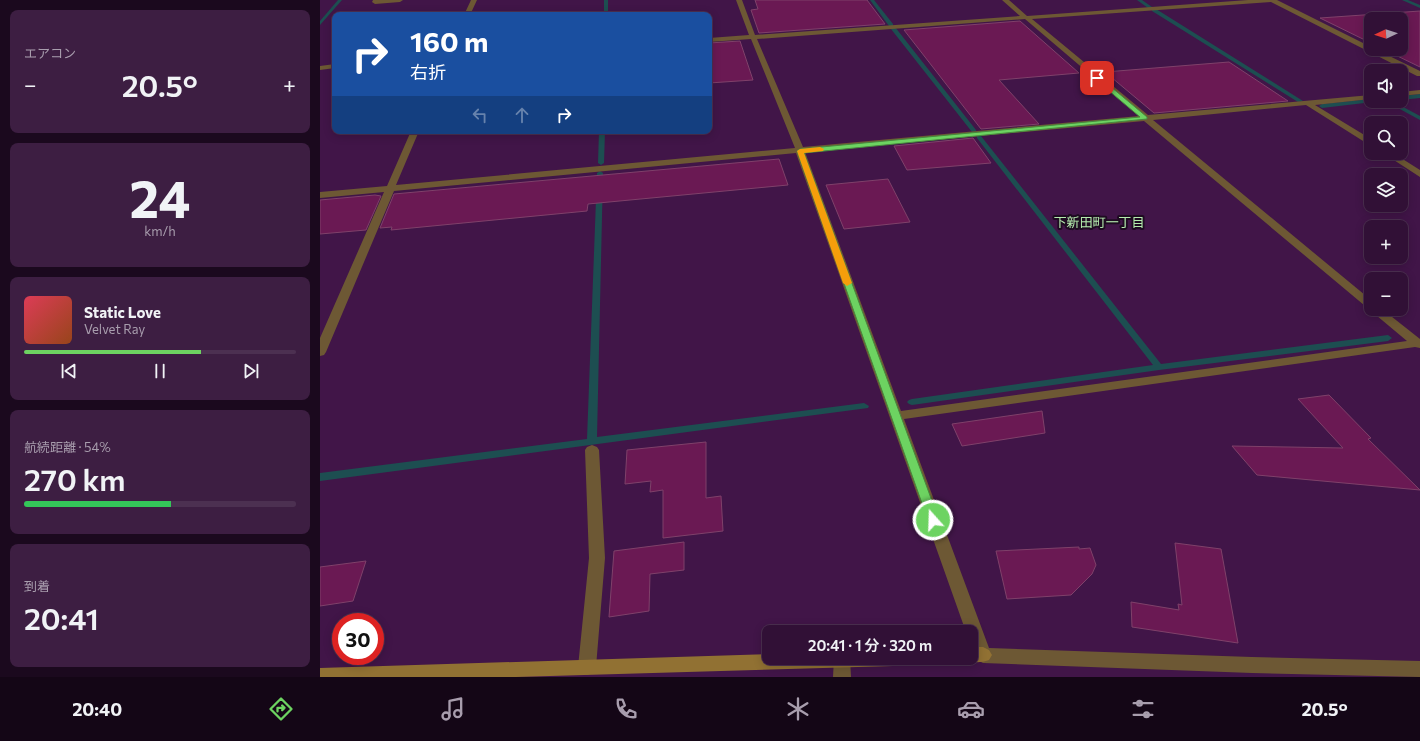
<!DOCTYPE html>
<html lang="ja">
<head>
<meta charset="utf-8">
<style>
  body { margin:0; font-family:Commissioner,"Noto Sans JP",sans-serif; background:#3d1e42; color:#f1f3f6; height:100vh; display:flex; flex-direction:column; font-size:15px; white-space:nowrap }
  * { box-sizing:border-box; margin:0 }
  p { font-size:13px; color:#a89dad }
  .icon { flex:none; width:22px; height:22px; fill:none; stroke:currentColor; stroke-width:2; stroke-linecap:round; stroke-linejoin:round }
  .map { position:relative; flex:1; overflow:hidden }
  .panel { display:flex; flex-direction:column; gap:10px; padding:10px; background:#1b091e; width:320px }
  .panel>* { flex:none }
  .hud { position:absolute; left:12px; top:12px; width:380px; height:122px; border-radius:8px; box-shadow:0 2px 10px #0003,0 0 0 1px #4c3051; background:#1a4fa0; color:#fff; overflow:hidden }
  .needle { width:26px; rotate:266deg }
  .controls { position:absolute; left:1044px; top:12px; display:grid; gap:8px }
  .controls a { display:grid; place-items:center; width:44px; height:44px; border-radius:8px; background:#311036; box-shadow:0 2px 10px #0003,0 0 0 1px #4c3051; font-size:20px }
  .speed { position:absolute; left:12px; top:613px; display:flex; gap:8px; font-size:20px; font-weight:700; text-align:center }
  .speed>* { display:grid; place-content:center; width:52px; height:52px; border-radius:50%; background:#311036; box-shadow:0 2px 10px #0003,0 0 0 1px #4c3051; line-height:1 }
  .speed .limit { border:6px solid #d22; background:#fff; color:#111 }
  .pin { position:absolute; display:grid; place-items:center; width:34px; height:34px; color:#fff; margin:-17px; border-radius:8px; box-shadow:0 2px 6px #0006 }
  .me { position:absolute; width:44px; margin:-22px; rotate:340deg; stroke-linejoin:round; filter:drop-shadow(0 0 3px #0008) }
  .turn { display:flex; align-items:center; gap:14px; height:84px; padding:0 12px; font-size:18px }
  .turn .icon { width:52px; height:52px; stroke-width:2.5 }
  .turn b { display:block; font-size:28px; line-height:34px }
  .lanes { display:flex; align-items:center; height:38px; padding:0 12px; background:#0003; justify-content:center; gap:20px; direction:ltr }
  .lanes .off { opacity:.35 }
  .big { font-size:30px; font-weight:600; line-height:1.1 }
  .panel .tile { flex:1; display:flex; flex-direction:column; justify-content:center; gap:6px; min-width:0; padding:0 14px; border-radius:8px; background:#3d1e42 }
  .panel .dial { align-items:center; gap:0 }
  .dial b { font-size:52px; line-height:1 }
  .song { display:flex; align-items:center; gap:12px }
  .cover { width:48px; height:48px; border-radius:6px; background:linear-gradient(135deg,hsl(350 70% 55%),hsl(20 70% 35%)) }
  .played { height:4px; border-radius:2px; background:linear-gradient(90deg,#6dd361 65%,#4c3051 65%) }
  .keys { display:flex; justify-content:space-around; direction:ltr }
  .heat { display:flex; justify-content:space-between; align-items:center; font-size:22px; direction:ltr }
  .charge { height:6px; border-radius:3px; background:linear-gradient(90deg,#34c759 54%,#4c3051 0) }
  .trip { position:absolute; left:442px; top:625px; width:216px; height:40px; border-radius:8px; background:#311036; box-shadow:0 2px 10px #0003,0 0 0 1px #4c3051; font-weight:600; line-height:40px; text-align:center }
  .dock { display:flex; height:64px; justify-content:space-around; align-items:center; background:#140616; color:#a89dad }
  .dock .icon { width:28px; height:28px }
  .dock .on { color:#6dd361 }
  .dock b { font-size:18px; color:#f1f3f6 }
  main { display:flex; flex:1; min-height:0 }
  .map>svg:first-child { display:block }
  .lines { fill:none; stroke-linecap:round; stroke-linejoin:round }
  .stream { fill:#1d4e51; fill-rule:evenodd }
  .building { fill:#6a1953; stroke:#7f416a }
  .lane { fill:#6d5834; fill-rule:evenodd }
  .street { fill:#6d5834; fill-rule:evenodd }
  .secondary { fill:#917133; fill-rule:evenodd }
  .route { fill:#6dd361; stroke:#47893f }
  .slow { fill:#f59e0b }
  .labels { text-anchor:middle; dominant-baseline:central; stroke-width:4; stroke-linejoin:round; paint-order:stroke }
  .neighbourhood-label { font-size:13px; fill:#b5ecae; stroke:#1e0b21 }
</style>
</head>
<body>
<main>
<section class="panel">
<div class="tile"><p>エアコン</p>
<div class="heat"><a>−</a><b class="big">20.5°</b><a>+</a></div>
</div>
<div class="tile dial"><b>24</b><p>km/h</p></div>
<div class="tile">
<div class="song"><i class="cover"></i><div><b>Static Love</b><p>Velvet Ray</p></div></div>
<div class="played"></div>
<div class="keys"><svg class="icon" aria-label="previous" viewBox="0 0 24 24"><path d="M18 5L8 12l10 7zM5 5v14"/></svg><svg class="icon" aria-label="pause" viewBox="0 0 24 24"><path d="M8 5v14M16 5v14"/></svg><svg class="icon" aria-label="next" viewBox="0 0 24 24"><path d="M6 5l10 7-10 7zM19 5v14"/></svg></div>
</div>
<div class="tile"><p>航続距離 · 54%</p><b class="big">270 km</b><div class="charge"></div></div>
<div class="tile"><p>到着</p><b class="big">20:41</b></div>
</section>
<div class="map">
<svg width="1100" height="677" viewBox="0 0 1100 677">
  <rect width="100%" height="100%" fill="#411548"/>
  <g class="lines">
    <path class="stream" d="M 18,0 L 22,0 L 0,25 L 0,21 Z
      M 284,0 L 288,0 L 288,15 L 284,15 Z
      M 550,0 L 554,0 L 573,24 L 573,26 L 569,26 Z
      M 817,0 L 822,0 L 832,7 L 828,8 Z
      M 1082,0 L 1088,0 L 1100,5 L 1100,8 Z
      M 832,9 L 836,9 L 983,101 L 978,102 L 832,11 Z
      M 571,27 L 575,27 L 656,130 L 656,132 L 652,132 L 571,29 Z
      M 1100,94 L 1100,98 L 1081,100 L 1081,96 Z
      M 1051,99 L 1051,101 L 1054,101 L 1053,102 L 1002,108 L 999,106 L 1002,104 Z
      M 1065,101 L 1072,101 L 1100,116 L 1100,120 Z
      M 279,131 L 285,131 L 284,163 L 281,165 L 278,163 Z
      M 659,135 L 661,136 L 841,364 L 1068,335 L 1072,338 L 1068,341 L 839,370 L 592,405 L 589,404 L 587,402 L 589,400 L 592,399 L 833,365 L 657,138 L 657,136 Z
      M 280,171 L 283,173 L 277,437 L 544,403 L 549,406 L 548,408 L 0,481 L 0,473 L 267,439 L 277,173 Z"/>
  </g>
  <path class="building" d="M 435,0 L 547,0 L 565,24 L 439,33 L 431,10 L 438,9 Z
    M 1100,11 L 1100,67 L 1063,49 L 1081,49 L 1081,19 L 1051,19 L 1051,43 L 1000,18 Z
    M 700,21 L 759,73 L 679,80 L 719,124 L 661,129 L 584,30 Z
    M 420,41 L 433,80 L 389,83 L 389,43 Z
    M 909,62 L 968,101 L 834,113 L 785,72 Z
    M 653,138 L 671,163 L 587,170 L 574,146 Z
    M 459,159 L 468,185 L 268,204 L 267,211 L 71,230 L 72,227 L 60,228 L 74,194 Z
    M 568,179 L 590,222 L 524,229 L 506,185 Z
    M 55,195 L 61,196 L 46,230 L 0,234 L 0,200 Z
    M 1009,395 L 1051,438 L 1048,439 L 1100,490 L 937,475 L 912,446 L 1023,448 L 978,399 Z
    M 722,411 L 725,433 L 642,446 L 632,424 Z
    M 386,442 L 386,498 L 401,496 L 403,531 L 343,538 L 343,490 L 330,492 L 331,481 L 305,484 L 307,450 Z
    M 364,542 L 364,570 L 330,574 L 329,611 L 289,617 L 294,551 Z
    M 855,543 L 901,549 L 918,643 L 812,627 L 811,602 L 859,610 L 858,604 L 862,605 Z
    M 759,547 L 759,549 L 770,548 L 776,565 L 772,574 L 751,595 L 687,599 L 676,551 Z
    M 46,561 L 33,601 L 0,606 L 0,567 Z"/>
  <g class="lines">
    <path class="lane" d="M 272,445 L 277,447 L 279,450 L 285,558 L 276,667 L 273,673 L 267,675 L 261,673 L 258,667 L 269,558 L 265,450 L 267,447 Z"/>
    <path class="street" d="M 53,0 L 83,0 L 80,2 L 55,4 L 52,2 Z
      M 151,0 L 157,0 L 150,15 L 144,15 Z
      M 416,0 L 422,0 L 435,35 L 700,16 L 682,0 L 689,0 L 707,16 L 928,0 L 957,0 L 1051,47 L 1051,49 L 1055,49 L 1100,71 L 1100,76 L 1097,76 L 951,2 L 712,19 L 828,115 L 1051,95 L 1051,99 L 995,105 L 1051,139 L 1051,146 L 986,105 L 833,120 L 1051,300 L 1051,309 L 1062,309 L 1100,339 L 1100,348 L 1095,347 L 584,419 L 669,648 L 932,657 L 1100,661 L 1100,677 L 932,673 L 663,663 L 657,660 L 651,646 L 651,632 L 646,632 L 476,153 L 74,191 L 6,352 L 4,355 L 0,356 L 0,338 L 64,192 L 0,198 L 0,192 L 67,186 L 91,131 L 99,131 L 76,185 L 475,148 L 431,39 L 389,42 L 389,38 L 429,35 ZM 705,19 L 819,116 L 483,147 L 437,39 ZM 824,121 L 1087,341 L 581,411 L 485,152 Z
      M 15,64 L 15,68 L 0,70 L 0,66 Z
      M 1100,90 L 1100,94 L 1081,96 L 1081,92 Z
      M 1063,153 L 1073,153 L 1100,170 L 1100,177 Z
      M 514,658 L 530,658 L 531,677 L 513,677 Z"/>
    <path class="secondary" d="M 651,647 L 663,647 L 669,650 L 672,655 L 669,660 C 661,663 653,663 645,660 L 644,658 L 651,658 Z
      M 449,654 L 449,658 L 582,658 L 579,663 L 573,666 L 196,677 L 0,677 L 0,668 Z"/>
  </g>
  <path class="route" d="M 775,77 L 779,77 L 827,117 L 827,119 L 484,153 L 619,520 L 617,523 L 613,525 L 609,523 L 477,151 L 480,149 L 820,117 L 775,79 Z"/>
  <path class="slow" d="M 500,147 L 504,149 L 503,151 L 484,153 L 532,283 L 527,286 L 523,283 L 477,151 L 480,149 Z"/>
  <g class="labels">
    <g class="neighbourhood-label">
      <text x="779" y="222">下新田町一丁目</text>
    </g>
  </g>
</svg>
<div class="controls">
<a><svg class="needle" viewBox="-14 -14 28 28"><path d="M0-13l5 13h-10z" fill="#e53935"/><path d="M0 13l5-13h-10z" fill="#a89dad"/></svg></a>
<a><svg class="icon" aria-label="sound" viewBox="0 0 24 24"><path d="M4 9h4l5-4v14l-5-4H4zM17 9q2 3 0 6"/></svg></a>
<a><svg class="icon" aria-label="search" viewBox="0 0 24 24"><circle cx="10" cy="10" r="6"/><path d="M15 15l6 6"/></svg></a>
<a><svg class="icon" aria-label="layers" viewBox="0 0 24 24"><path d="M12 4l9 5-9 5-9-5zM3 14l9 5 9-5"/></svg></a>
<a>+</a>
<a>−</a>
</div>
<div class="speed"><div class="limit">30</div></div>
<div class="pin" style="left:777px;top:78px;background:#d93025"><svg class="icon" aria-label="arrive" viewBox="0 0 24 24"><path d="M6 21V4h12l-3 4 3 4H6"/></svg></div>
<svg class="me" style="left:613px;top:520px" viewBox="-20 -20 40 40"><circle r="17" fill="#6dd361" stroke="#fff" stroke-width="3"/><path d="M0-11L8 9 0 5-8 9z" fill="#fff"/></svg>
<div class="trip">20:41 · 1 分 · 320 m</div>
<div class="hud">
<div class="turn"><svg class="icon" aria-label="right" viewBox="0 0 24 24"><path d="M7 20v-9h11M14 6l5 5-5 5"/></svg><div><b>160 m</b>右折</div></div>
<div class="lanes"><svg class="icon off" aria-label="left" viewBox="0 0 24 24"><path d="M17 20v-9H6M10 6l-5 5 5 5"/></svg><svg class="icon off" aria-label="ahead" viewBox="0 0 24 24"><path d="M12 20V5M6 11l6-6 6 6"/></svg><svg class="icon" aria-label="right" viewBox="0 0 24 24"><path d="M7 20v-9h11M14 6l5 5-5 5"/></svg></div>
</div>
</div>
</main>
<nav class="dock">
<b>20:40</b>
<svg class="icon on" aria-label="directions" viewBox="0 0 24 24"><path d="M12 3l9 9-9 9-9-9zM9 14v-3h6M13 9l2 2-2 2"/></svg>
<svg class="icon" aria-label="music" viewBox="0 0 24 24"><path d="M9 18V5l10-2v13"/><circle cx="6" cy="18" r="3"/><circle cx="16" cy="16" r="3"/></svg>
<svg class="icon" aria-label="phone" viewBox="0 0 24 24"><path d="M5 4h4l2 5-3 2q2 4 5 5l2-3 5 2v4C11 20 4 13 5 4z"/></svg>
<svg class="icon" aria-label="climate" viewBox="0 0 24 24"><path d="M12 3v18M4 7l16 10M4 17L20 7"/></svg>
<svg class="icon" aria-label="car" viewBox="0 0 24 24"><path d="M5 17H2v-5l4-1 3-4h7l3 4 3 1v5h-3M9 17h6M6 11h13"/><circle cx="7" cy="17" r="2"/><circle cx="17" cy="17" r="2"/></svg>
<svg class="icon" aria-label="filters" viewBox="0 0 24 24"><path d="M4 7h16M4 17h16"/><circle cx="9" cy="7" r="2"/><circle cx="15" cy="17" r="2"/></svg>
<b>20.5°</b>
</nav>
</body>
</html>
